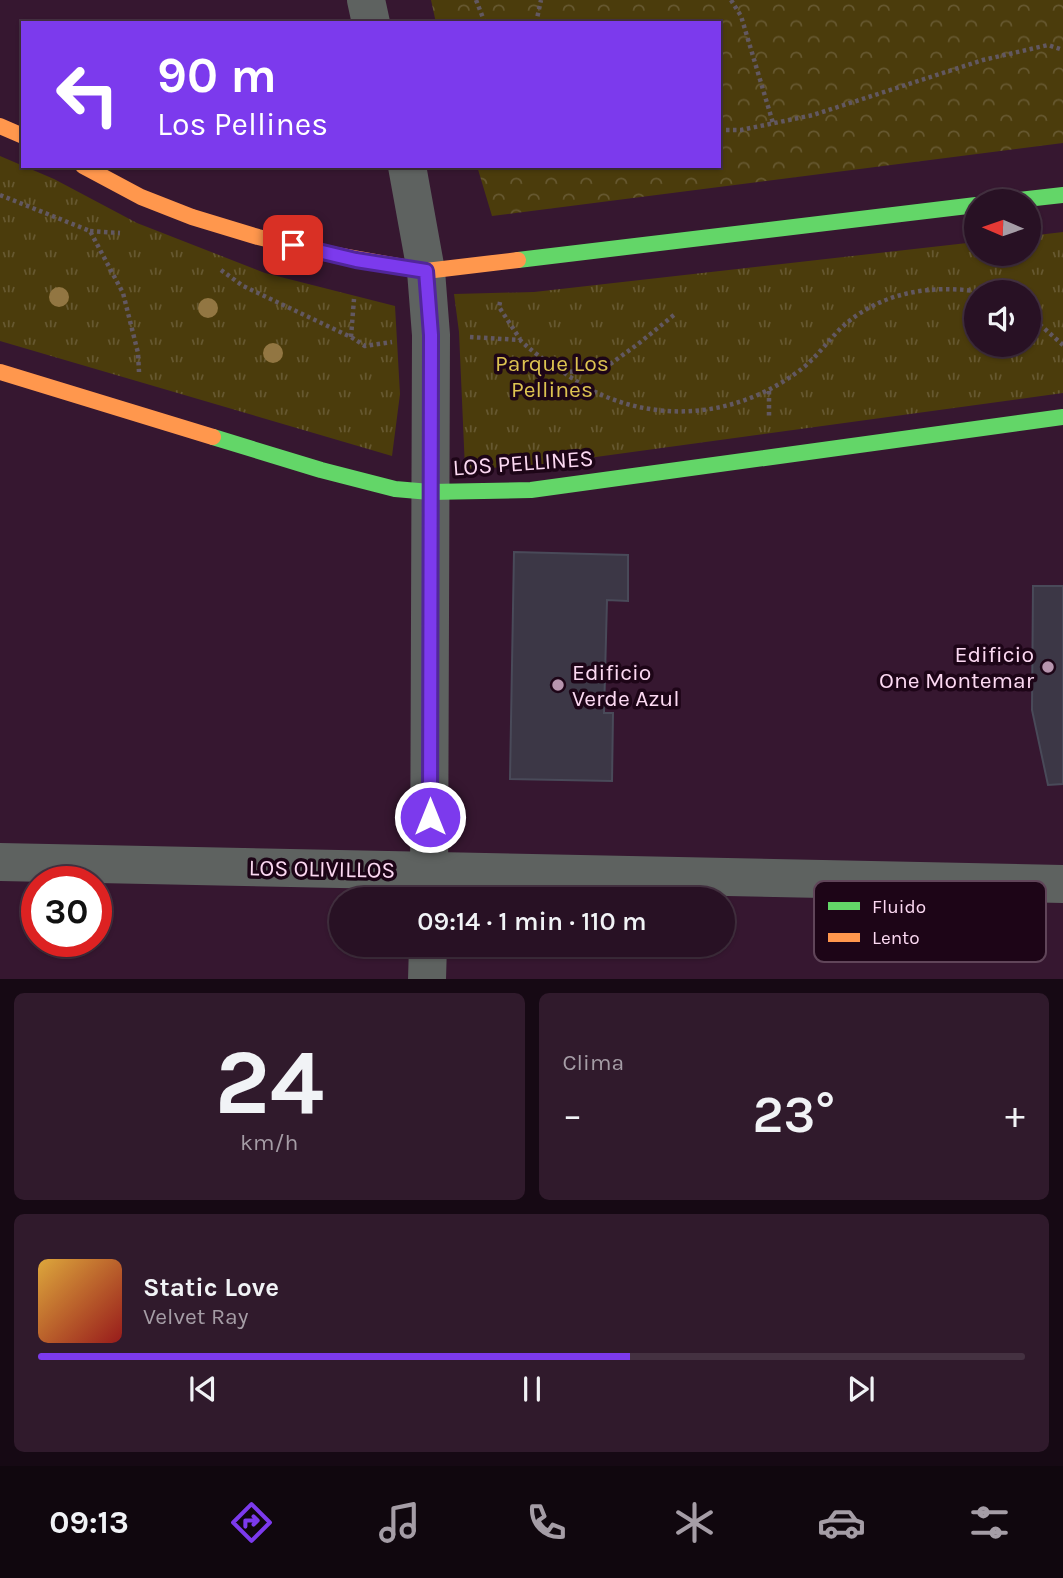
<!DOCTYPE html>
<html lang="es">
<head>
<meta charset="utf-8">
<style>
  body { margin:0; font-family:Karla,sans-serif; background:#301a2c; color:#f1f3f6; height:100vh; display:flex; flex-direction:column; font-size:26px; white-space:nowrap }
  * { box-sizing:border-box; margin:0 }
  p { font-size:23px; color:#a59da6 }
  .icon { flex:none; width:38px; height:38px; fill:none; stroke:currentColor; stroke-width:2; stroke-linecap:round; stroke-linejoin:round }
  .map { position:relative; height:979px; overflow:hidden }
  .panel { display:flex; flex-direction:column; gap:14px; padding:14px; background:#160914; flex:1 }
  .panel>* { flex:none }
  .guide { position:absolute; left:21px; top:21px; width:700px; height:147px; border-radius:0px; box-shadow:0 2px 5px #0004,0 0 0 2px #443141; background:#7c3aed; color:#fff; overflow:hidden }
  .needle { width:46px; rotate:272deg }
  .tools { position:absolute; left:964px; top:189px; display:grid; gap:14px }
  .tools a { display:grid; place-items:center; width:77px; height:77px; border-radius:50%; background:#281124; box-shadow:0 2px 5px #0004,0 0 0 2px #443141; font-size:35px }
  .speed { position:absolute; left:21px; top:866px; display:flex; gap:14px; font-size:35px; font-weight:700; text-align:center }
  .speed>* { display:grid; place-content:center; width:91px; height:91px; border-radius:50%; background:#281124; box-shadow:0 2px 5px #0004,0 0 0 2px #443141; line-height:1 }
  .speed .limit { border:10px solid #d22; background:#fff; color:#111 }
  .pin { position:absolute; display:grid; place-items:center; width:60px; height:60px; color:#fff; margin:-30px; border-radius:14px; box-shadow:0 4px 10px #0006 }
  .me { position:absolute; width:77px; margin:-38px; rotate:0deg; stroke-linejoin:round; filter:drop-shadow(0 0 5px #0008) }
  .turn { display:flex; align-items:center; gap:24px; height:147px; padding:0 21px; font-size:32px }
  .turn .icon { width:91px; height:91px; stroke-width:2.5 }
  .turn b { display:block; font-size:49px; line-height:60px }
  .big { font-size:52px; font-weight:600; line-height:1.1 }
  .panel .card { flex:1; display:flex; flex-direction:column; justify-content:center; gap:10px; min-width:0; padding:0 24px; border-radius:10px; background:#301a2c }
  .panel .dial { align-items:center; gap:0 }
  .dial b { font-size:91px; line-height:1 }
  .song { display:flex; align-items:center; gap:21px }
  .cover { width:84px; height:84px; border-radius:10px; background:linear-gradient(135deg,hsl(40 70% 55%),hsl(0 70% 35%)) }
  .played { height:7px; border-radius:4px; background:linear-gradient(90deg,#7c3aed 60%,#443141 60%) }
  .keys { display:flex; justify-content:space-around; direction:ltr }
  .heat { display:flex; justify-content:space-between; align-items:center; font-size:38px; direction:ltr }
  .panel .tiles { flex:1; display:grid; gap:14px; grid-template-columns:1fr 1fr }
  .card:last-child { grid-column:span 2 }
  .trip { position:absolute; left:329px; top:887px; width:406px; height:70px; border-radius:35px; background:#281124; box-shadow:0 2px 5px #0004,0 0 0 2px #443141; font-weight:600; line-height:70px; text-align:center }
  .tab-bar { display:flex; height:112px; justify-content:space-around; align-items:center; background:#10070e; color:#a59da6 }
  .tab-bar .icon { width:49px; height:49px }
  .tab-bar .selected { color:#7c3aed }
  .tab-bar b { font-size:32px; color:#f1f3f6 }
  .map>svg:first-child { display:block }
  .forest { fill:url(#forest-crowns) }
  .park { fill:url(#park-tufts); fill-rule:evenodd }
  .building { fill:#3c3746; stroke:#494a59; stroke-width:2 }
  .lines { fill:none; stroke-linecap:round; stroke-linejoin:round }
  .path { stroke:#625861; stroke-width:4.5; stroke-dasharray:3.5 3.5; stroke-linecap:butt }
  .street { stroke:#5e6260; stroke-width:38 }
  .fast { stroke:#63d668; stroke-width:16 }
  .slow { stroke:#ff974d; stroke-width:16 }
  .tree { fill:#927642 }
  .route-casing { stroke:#51269a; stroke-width:18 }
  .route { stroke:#7c3aed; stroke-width:12 }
  .poi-dot { fill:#b795ae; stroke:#1d0517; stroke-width:2.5 }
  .labels { text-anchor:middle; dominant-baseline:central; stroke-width:7; stroke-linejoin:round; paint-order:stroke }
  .park-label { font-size:23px; fill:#ddc351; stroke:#1d0517 }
  .street-label { font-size:23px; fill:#fcd9f2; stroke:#1d0517 }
  .poi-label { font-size:23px; fill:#fcd9f2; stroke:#1d0517; text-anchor:end }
  .key { fill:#1d0517; stroke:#604559; stroke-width:2 }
  .key-label { font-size:19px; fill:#fcd9f2 }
</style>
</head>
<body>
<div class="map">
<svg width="1063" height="980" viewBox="0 0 1063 980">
  <defs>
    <pattern id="forest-crowns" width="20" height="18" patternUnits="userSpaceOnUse" patternTransform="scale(1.75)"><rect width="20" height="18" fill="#4b3c0c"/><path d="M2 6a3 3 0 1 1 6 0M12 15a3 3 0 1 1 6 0" fill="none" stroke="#665830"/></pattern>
    <pattern id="park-tufts" width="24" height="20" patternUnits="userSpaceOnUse" patternTransform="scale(1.75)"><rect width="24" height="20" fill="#4b3c0c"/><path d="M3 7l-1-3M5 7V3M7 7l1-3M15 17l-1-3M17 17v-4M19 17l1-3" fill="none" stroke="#665830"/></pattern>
  </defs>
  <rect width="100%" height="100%" fill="#361730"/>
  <path class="forest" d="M 431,0 L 1063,0 L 1063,143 L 492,216 L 477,166 L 719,166 L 719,23 L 436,23 Z"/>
  <path class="park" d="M 0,156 L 54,179 L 137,223 L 265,273 L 395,306 L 400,394 L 392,456 L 0,341 Z
    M 1063,232 L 1063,393 L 530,466 L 465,469 L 459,332 L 454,294 L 534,292 L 976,242 L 976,254 L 1029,254 L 1029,236 ZM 976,292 L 1029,292 L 1029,345 L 976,345 Z"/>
  <path class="building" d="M 514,552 L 628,555 L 628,601 L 607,600 L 604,713 L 613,713 L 612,781 L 510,779 Z
    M 1033,586 L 1063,586 L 1063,784 L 1048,785 L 1032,710 Z"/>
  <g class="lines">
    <path class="path" d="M 476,0 L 485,23
      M 731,0 L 741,16 L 773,123
      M 536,23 L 541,0
      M 719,130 L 741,130 L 813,115 L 983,60 L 1048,45 L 1063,50
      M 0,195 L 90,231 L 123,293 L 138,353 L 139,372
      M 90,231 L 120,233
      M 221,270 L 243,286 L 351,337 L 365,346 L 392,342
      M 500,302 L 499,307 L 520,339
      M 1029,315 L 1063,345
      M 351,337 L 354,299
      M 470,337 L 520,340 C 536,355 546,361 563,372 C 576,381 589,390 604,396 C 669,423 739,414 796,373 C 814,361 826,343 841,328 C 880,292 931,284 981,292
      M 563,372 L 602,370 L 638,344 L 674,315
      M 769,391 L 769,418"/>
    <path class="street" d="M 366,0 L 371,23
      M 407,166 L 426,271 L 431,335 L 429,900
      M 0,862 L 1063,884
      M 427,980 L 428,945"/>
    <path class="fast" d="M 1009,201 L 1063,195
      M 518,260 L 976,205
      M 213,437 L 321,470 L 395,489 L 430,492 L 531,490 L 1063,417"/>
    <path class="slow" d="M 0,126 L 23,136
      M 83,166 L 141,197 L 192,217 L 258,237 L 325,253 L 426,271 L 518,260
      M 0,372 L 213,437"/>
  </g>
  <g class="tree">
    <circle cx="59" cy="297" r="10"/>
    <circle cx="208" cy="308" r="10"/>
    <circle cx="273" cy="353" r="10"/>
  </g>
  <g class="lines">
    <defs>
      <path id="route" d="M 293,245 L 356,260 L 426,271 L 431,335 L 430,817"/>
    </defs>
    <use href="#route" class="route-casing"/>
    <use href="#route" class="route"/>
  </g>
  <g class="poi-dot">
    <circle cx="1048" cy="667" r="7"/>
    <circle cx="558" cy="685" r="7"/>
  </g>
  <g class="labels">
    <g class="park-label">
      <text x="552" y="363">Parque Los<tspan x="552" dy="26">Pellines</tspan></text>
    </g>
    <g class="street-label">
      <text transform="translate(523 463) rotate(-4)">LOS PELLINES</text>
      <text transform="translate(322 869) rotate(1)">LOS OLIVILLOS</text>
    </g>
    <g class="poi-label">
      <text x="1034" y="654">Edificio<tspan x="1034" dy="26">One Montemar</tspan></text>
      <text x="572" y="672" text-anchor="start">Edificio<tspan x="572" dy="26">Verde Azul</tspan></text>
    </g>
  </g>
  <rect x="814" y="881" width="232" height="81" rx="10" class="key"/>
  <rect x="828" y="902" width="32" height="8" fill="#63d668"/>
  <rect x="828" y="933" width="32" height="9" fill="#ff974d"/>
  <g class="key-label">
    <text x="872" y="913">Fluido</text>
    <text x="872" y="944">Lento</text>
  </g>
</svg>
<div class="tools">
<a><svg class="needle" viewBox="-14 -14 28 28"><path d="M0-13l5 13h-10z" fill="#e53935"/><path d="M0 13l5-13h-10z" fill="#a59da6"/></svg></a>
<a><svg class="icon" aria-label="sound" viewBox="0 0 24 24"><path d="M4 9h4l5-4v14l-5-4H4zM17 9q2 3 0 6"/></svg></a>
</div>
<div class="speed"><div class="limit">30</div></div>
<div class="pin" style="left:293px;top:245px;background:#d93025"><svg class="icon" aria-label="arrive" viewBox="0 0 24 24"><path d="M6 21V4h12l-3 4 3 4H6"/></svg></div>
<svg class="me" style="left:430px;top:817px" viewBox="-20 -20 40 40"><circle r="17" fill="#7c3aed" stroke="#fff" stroke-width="3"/><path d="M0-11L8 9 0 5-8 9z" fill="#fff"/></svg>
<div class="trip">09:14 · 1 min · 110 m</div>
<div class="guide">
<div class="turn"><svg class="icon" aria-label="left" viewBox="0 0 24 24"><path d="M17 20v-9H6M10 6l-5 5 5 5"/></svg><div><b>90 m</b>Los Pellines</div></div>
</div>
</div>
<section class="panel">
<div class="tiles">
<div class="card dial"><b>24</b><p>km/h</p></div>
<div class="card"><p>Clima</p>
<div class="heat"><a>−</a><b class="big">23°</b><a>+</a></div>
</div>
<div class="card">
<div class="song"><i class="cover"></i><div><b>Static Love</b><p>Velvet Ray</p></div></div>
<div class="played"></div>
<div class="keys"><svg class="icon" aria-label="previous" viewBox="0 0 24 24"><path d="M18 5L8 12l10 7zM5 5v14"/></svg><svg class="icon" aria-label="pause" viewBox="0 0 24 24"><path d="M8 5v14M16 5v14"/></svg><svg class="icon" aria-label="next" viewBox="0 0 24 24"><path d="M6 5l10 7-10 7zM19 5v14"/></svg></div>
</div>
</div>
</section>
<nav class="tab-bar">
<b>09:13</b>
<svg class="icon selected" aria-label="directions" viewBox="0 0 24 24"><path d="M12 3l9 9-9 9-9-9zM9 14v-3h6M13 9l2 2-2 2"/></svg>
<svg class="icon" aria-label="music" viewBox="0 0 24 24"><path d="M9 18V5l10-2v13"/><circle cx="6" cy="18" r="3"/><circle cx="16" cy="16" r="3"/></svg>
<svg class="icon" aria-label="phone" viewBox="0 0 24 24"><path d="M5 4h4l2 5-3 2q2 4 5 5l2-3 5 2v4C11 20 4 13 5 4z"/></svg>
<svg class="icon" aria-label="climate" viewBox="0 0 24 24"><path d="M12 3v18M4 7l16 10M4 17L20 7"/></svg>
<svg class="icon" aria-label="car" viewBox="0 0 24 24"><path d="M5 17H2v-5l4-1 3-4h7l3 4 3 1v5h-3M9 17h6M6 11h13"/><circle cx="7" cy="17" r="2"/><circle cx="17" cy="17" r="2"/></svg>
<svg class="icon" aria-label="filters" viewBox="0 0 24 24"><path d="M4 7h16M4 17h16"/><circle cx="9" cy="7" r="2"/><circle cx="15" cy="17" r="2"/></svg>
</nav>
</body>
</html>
